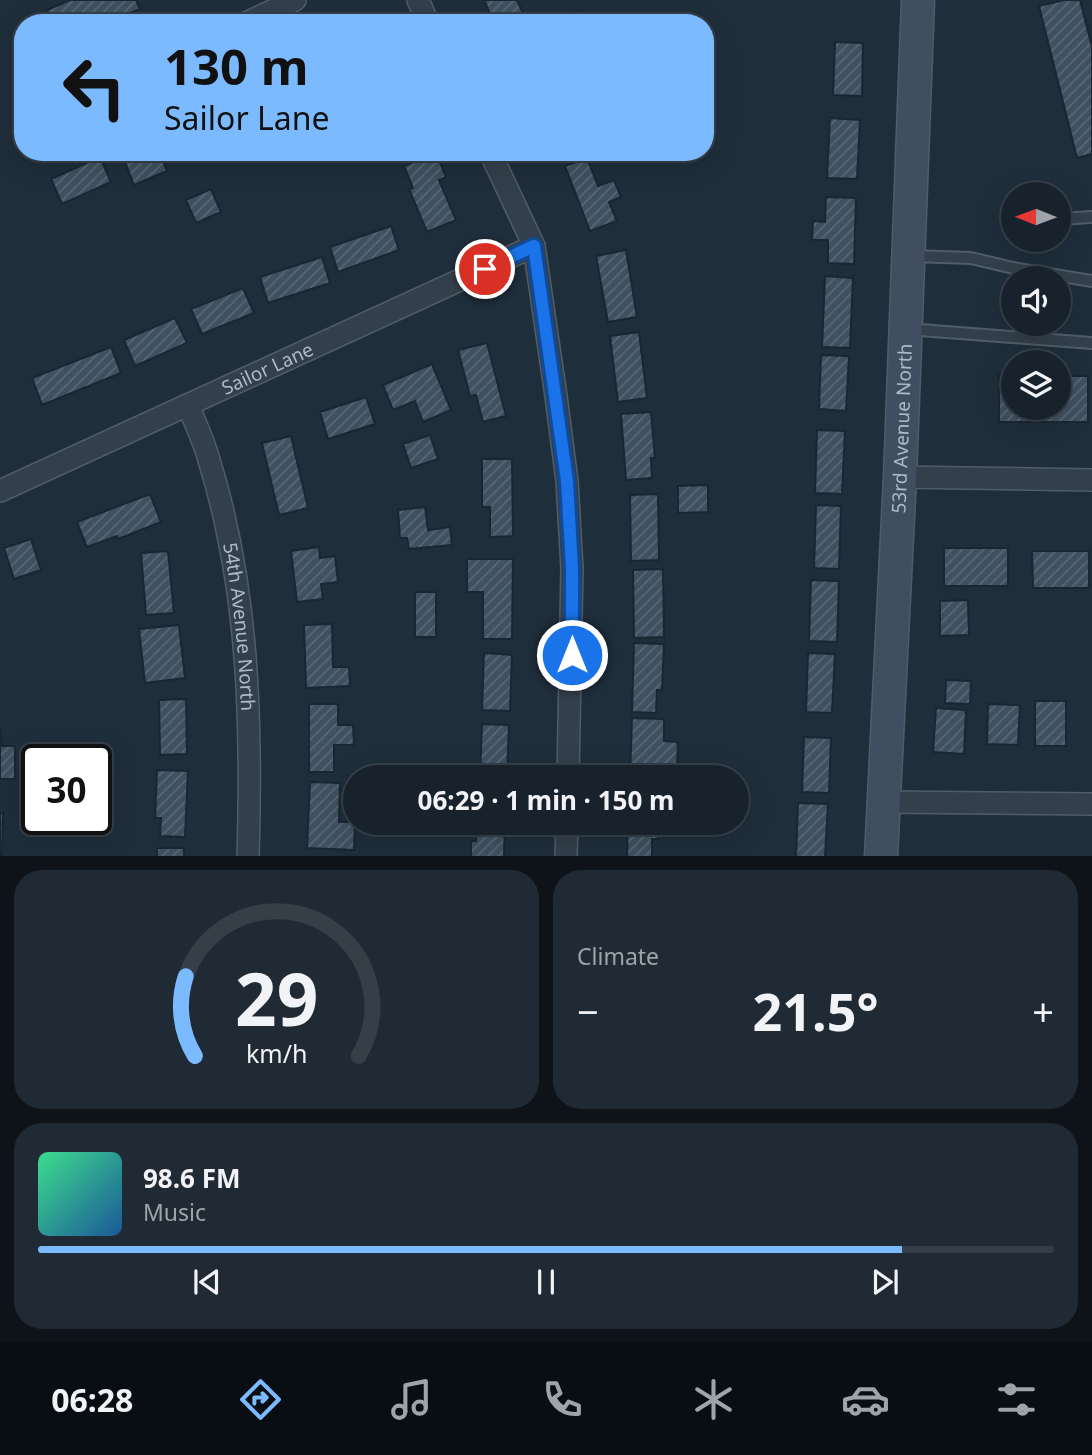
<!DOCTYPE html>
<html lang="en">
<head>
<meta charset="utf-8">
<style>
  body { margin:0; font-family:"Noto Sans",sans-serif; background:#202a34; color:#f1f3f6; height:100vh; display:flex; flex-direction:column; font-size:26px; white-space:nowrap }
  * { box-sizing:border-box; margin:0 }
  p { font-size:23px; color:#9ea4a9 }
  .icon { flex:none; width:38px; height:38px; fill:none; stroke:currentColor; stroke-width:2; stroke-linecap:round; stroke-linejoin:round }
  .map { position:relative; height:856px; overflow:hidden }
  .details { display:flex; flex-direction:column; gap:14px; padding:14px; background:#0d1318; flex:1 }
  .details>* { flex:none }
  .hud { position:absolute; left:14px; top:14px; width:700px; height:147px; border-radius:28px; box-shadow:0 7px 28px #0002,0 0 0 2px #363f48; background:#7bbaff; color:#111; overflow:hidden }
  .needle { width:46px; rotate:271deg }
  .tools { position:absolute; left:1001px; top:182px; display:grid; gap:14px }
  .tools a { display:grid; place-items:center; width:70px; height:70px; border-radius:50%; background:#17222c; box-shadow:0 7px 28px #0002,0 0 0 2px #363f48; font-size:35px }
  .speed { position:absolute; left:21px; top:744px; display:flex; gap:14px; font-size:35px; font-weight:700; text-align:center }
  .speed>* { display:grid; place-content:center; width:91px; height:91px; border-radius:50%; background:#17222c; box-shadow:0 7px 28px #0002,0 0 0 2px #363f48; line-height:1 }
  .speed .limit { border:4px solid #111; border-radius:10px; background:#fff; color:#111 }
  .pin { position:absolute; display:grid; place-items:center; width:60px; height:60px; color:#fff; margin:-30px; border:4px solid #fff; border-radius:50%; box-shadow:0 2px 7px #0007 }
  .me { position:absolute; width:77px; margin:-38px; rotate:0deg; stroke-linejoin:round; filter:drop-shadow(0 0 5px #0008) }
  .turn { display:flex; align-items:center; gap:24px; height:147px; padding:0 35px; font-size:32px }
  .turn .icon { width:91px; height:91px; stroke-width:2.5 }
  .turn b { display:block; font-size:49px; line-height:60px }
  .big { font-size:52px; font-weight:700; line-height:1.1 }
  .details .tile { flex:1; display:flex; flex-direction:column; justify-content:center; gap:10px; min-width:0; padding:0 24px; border-radius:28px; background:#202a34 }
  .details .dial { align-items:center; gap:0 }
  .dial svg { height:182px; overflow:visible; fill:none; stroke:#363f48; stroke-width:7; stroke-linecap:round; text-anchor:middle }
  .dial text { fill:#f1f3f6; stroke:none }
  .song { display:flex; align-items:center; gap:21px }
  .cover { width:84px; height:84px; border-radius:10px; background:linear-gradient(135deg,hsl(150 70% 55%),hsl(210 70% 35%)) }
  .played { height:7px; border-radius:4px; background:linear-gradient(90deg,#7bbaff 85%,#363f48 85%) }
  .keys { display:flex; justify-content:space-around; direction:ltr }
  .heat { display:flex; justify-content:space-between; align-items:center; font-size:38px; direction:ltr }
  .details .tiles { flex:1; display:grid; gap:14px; grid-template-columns:1fr 1fr }
  .tile:last-child { grid-column:span 2 }
  .trip { position:absolute; left:343px; top:765px; width:406px; height:70px; border-radius:35px; background:#17222c; box-shadow:0 7px 28px #0002,0 0 0 2px #363f48; font-weight:700; line-height:70px; text-align:center }
  .tab-bar { display:flex; height:112px; justify-content:space-around; align-items:center; background:#090e12; color:#9ea4a9 }
  .tab-bar .icon { width:49px; height:49px }
  .tab-bar .on { color:#7bbaff }
  .tab-bar b { font-size:32px; color:#f1f3f6 }
  .map>svg:first-child { display:block }
  .building { fill:url(#building-hatch); stroke:#1a2632; stroke-width:2 }
  .lines { fill:none; stroke-linecap:round; stroke-linejoin:round }
  .lane-casing { stroke:#505d69; stroke-width:14 }
  .street-casing { stroke:#505d69; stroke-width:24 }
  .secondary-casing { stroke:#505d69; stroke-width:35 }
  .lane { stroke:#333f4b; stroke-width:10 }
  .street { stroke:#333f4b; stroke-width:21 }
  .secondary { stroke:#404e5f; stroke-width:32 }
  .route-casing { stroke:#114b97; stroke-width:18 }
  .route { stroke:#1a73e8; stroke-width:12 }
  .labels { text-anchor:middle; dominant-baseline:central; stroke-width:7; stroke-linejoin:round; paint-order:stroke }
  .street-label { font-size:19px; fill:#adbac8; stroke:#182430 }
</style>
</head>
<body>
<div class="map">
<svg width="1092" height="857" viewBox="0 0 1092 857">
  <defs>
    <pattern id="building-hatch" width="6" height="6" patternUnits="userSpaceOnUse" patternTransform="scale(1.75)"><rect width="6" height="6" fill="#3f5060"/><path d="M-1 1l2-2M0 6l6-6M5 7l2-2" fill="none" stroke="#586775"/></pattern>
  </defs>
  <rect width="100%" height="100%" fill="#1f2e3b"/>
  <path class="building" d="M 70,0 L 136,0 L 140,9 L 106,23 L 91,23 L 90,20 L 83,23 L 53,23 L 47,10 Z
    M 484,0 L 517,0 L 526,20 L 523,23 L 494,23 Z
    M 1064,0 L 1080,0 L 1092,47 L 1092,154 L 1077,158 L 1039,6 Z
    M 582,10 L 585,23 L 550,23 L 549,19 Z
    M 835,42 L 863,43 L 862,96 L 833,95 Z
    M 830,118 L 860,120 L 857,179 L 827,178 Z
    M 121,152 L 182,152 L 182,153 L 163,161 L 167,171 L 134,185 Z
    M 436,153 L 446,177 L 439,180 L 456,220 L 427,232 L 409,189 L 413,188 L 404,166 Z
    M 100,157 L 111,182 L 62,204 L 51,179 Z
    M 587,158 L 598,186 L 614,180 L 621,197 L 609,202 L 617,221 L 590,231 L 565,166 Z
    M 211,189 L 221,212 L 196,223 L 186,200 Z
    M 826,197 L 856,198 L 854,264 L 828,263 L 828,240 L 812,240 L 813,221 L 825,222 Z
    M 391,226 L 399,250 L 338,272 L 330,247 Z
    M 626,250 L 637,317 L 608,322 L 596,256 Z
    M 322,257 L 330,283 L 268,303 L 260,277 Z
    M 825,276 L 853,278 L 850,348 L 822,347 Z
    M 243,288 L 254,313 L 202,334 L 191,309 Z
    M 175,318 L 187,343 L 135,366 L 124,340 Z
    M 639,332 L 647,398 L 618,402 L 610,336 Z
    M 487,343 L 506,416 L 483,422 L 476,395 L 470,396 L 458,350 Z
    M 111,347 L 121,373 L 42,405 L 32,378 Z
    M 821,355 L 849,356 L 846,411 L 819,409 Z
    M 432,364 L 451,410 L 423,422 L 415,401 L 393,410 L 383,385 Z
    M 999,375 L 1013,375 L 1013,408 L 1059,408 L 1059,376 L 1088,376 L 1088,422 L 999,422 Z
    M 366,397 L 375,424 L 328,439 L 320,412 Z
    M 651,412 L 655,458 L 651,458 L 652,478 L 626,480 L 621,414 Z
    M 817,430 L 845,431 L 842,494 L 815,493 Z
    M 430,435 L 438,459 L 411,468 L 403,444 Z
    M 291,436 L 308,508 L 279,515 L 262,443 Z
    M 482,459 L 512,459 L 513,536 L 490,537 L 490,507 L 482,507 Z
    M 708,485 L 708,512 L 678,513 L 678,486 Z
    M 150,494 L 161,522 L 118,539 L 117,536 L 87,547 L 77,522 Z
    M 658,494 L 659,560 L 631,561 L 630,495 Z
    M 816,505 L 841,506 L 839,569 L 814,568 Z
    M 425,507 L 428,530 L 450,527 L 452,545 L 409,549 L 407,538 L 400,538 L 398,510 Z
    M 31,539 L 41,570 L 14,579 L 4,548 Z
    M 319,547 L 320,558 L 335,556 L 338,582 L 321,584 L 323,599 L 297,602 L 291,551 Z
    M 944,548 L 1008,548 L 1008,586 L 944,586 Z
    M 168,551 L 174,613 L 146,615 L 141,553 Z
    M 1032,551 L 1089,551 L 1089,588 L 1033,588 Z
    M 467,559 L 513,559 L 512,639 L 483,639 L 483,592 L 467,592 Z
    M 663,569 L 664,637 L 634,638 L 633,570 Z
    M 811,580 L 839,581 L 837,642 L 809,641 Z
    M 415,592 L 436,592 L 436,637 L 415,637 Z
    M 968,600 L 969,635 L 940,636 L 940,601 Z
    M 332,624 L 333,667 L 349,667 L 350,686 L 306,688 L 304,625 Z
    M 179,625 L 185,678 L 145,683 L 139,629 Z
    M 634,643 L 664,644 L 662,690 L 657,690 L 656,713 L 632,712 Z
    M 484,653 L 512,655 L 510,711 L 482,710 Z
    M 808,653 L 835,654 L 832,713 L 806,712 Z
    M 946,680 L 971,681 L 970,704 L 945,703 Z
    M 186,699 L 187,754 L 160,755 L 159,700 Z
    M 1035,701 L 1066,701 L 1066,746 L 1035,746 Z
    M 309,704 L 338,704 L 338,725 L 353,725 L 354,745 L 334,745 L 334,772 L 309,772 Z
    M 988,704 L 1020,705 L 1018,745 L 987,744 Z
    M 936,708 L 966,710 L 964,754 L 933,752 Z
    M 632,718 L 664,719 L 664,741 L 678,742 L 677,766 L 655,765 L 655,777 L 630,777 Z
    M 482,724 L 509,725 L 507,777 L 480,777 Z
    M 0,726 L 2,746 L 15,746 L 15,779 L 0,779 Z
    M 804,737 L 831,738 L 829,793 L 802,792 Z
    M 157,770 L 188,771 L 185,837 L 160,836 L 161,818 L 155,818 Z
    M 310,782 L 340,783 L 339,822 L 355,822 L 354,850 L 307,848 Z
    M 798,803 L 828,804 L 825,857 L 796,857 Z
    M 0,813 L 3,813 L 2,857 L 0,857 Z
    M 477,822 L 505,822 L 504,857 L 471,857 L 471,841 L 476,841 Z
    M 628,822 L 659,822 L 658,839 L 652,839 L 652,857 L 627,857 Z
    M 157,848 L 184,848 L 184,857 L 157,857 Z"/>
  <g class="lines">
    <defs>
      <path id="lane" d="M 1059,219 L 1092,217
        M 912,256 L 971,258 L 1013,268 L 1092,281
        M 907,329 L 1092,343"/>
      <g id="street">
        <path d="M 418,0 L 428,23"/>
        <path d="M 246,23 L 295,0"/>
        <path d="M 490,152 L 534,246 L 556,396 L 567,481 L 572,568 L 568,777"/>
        <path id="s1" d="M 188,405 C 195,423 204,441 209,460 C 249,589 252,723 248,857"/>
        <path d="M 900,477 L 1092,480"/>
        <path id="s2" d="M 0,491 L 534,246"/>
        <path d="M 883,802 L 1092,804"/>
        <path d="M 566,857 L 567,822"/>
      </g>
      <g id="secondary">
        <path id="s3" d="M 881,857 L 900,477 L 918,0"/>
      </g>
    </defs>
    <use href="#lane" class="lane-casing"/>
    <use href="#street" class="street-casing"/>
    <use href="#secondary" class="secondary-casing"/>
    <use href="#lane" class="lane"/>
    <use href="#street" class="street"/>
    <use href="#secondary" class="secondary"/>
  </g>
  <g class="lines">
    <defs>
      <path id="route" d="M 485,269 L 534,246 L 567,481 L 572,568 L 572,655"/>
    </defs>
    <use href="#route" class="route-casing"/>
    <use href="#route" class="route"/>
  </g>
  <g class="labels">
    <g class="street-label">
      <text stroke="none"><textPath href="#s2" startOffset="294">Sailor Lane</textPath></text>
      <text stroke="none"><textPath href="#s3" startOffset="429">53rd Avenue North</textPath></text>
      <text stroke="none"><textPath href="#s1" startOffset="229">54th Avenue North</textPath></text>
    </g>
  </g>
</svg>
<div class="tools">
<a><svg class="needle" viewBox="-14 -14 28 28"><path d="M0-13l5 13h-10z" fill="#e53935"/><path d="M0 13l5-13h-10z" fill="#9ea4a9"/></svg></a>
<a><svg class="icon" aria-label="sound" viewBox="0 0 24 24"><path d="M4 9h4l5-4v14l-5-4H4zM17 9q2 3 0 6"/></svg></a>
<a><svg class="icon" aria-label="layers" viewBox="0 0 24 24"><path d="M12 4l9 5-9 5-9-5zM3 14l9 5 9-5"/></svg></a>
</div>
<div class="speed"><div class="limit">30</div></div>
<div class="pin" style="left:485px;top:269px;background:#d93025"><svg class="icon" aria-label="arrive" viewBox="0 0 24 24"><path d="M6 21V4h12l-3 4 3 4H6"/></svg></div>
<svg class="me" style="left:572px;top:655px" viewBox="-20 -20 40 40"><circle r="17" fill="#1a73e8" stroke="#fff" stroke-width="3"/><path d="M0-11L8 9 0 5-8 9z" fill="#fff"/></svg>
<div class="trip">06:29 · 1 min · 150 m</div>
<div class="hud">
<div class="turn"><svg class="icon" aria-label="left" viewBox="0 0 24 24"><path d="M17 20v-9H6M10 6l-5 5 5 5"/></svg><div><b>130 m</b>Sailor Lane</div></div>
</div>
</div>
<section class="details">
<div class="tiles">
<div class="tile dial"><svg viewBox="0 0 100 80">
<path d="M14 69A42 42 0 1 1 86 69"/>
<path d="M14 69A42 42 0 0 1 10 34" stroke="#7bbaff"/>
<text x="50" y="56" font-size="32" font-weight="700">29</text>
<text x="50" y="72" font-size="11">km/h</text>
</svg></div>
<div class="tile"><p>Climate</p>
<div class="heat"><a>−</a><b class="big">21.5°</b><a>+</a></div>
</div>
<div class="tile">
<div class="song"><i class="cover"></i><div><b>98.6 FM</b><p>Music</p></div></div>
<div class="played"></div>
<div class="keys"><svg class="icon" aria-label="previous" viewBox="0 0 24 24"><path d="M18 5L8 12l10 7zM5 5v14"/></svg><svg class="icon" aria-label="pause" viewBox="0 0 24 24"><path d="M8 5v14M16 5v14"/></svg><svg class="icon" aria-label="next" viewBox="0 0 24 24"><path d="M6 5l10 7-10 7zM19 5v14"/></svg></div>
</div>
</div>
</section>
<nav class="tab-bar">
<b>06:28</b>
<svg class="icon on" aria-label="directions" viewBox="0 0 24 24"><path d="M12 3l9 9-9 9-9-9zM9 14v-3h6M13 9l2 2-2 2"/></svg>
<svg class="icon" aria-label="music" viewBox="0 0 24 24"><path d="M9 18V5l10-2v13"/><circle cx="6" cy="18" r="3"/><circle cx="16" cy="16" r="3"/></svg>
<svg class="icon" aria-label="phone" viewBox="0 0 24 24"><path d="M5 4h4l2 5-3 2q2 4 5 5l2-3 5 2v4C11 20 4 13 5 4z"/></svg>
<svg class="icon" aria-label="climate" viewBox="0 0 24 24"><path d="M12 3v18M4 7l16 10M4 17L20 7"/></svg>
<svg class="icon" aria-label="car" viewBox="0 0 24 24"><path d="M5 17H2v-5l4-1 3-4h7l3 4 3 1v5h-3M9 17h6M6 11h13"/><circle cx="7" cy="17" r="2"/><circle cx="17" cy="17" r="2"/></svg>
<svg class="icon" aria-label="filters" viewBox="0 0 24 24"><path d="M4 7h16M4 17h16"/><circle cx="9" cy="7" r="2"/><circle cx="15" cy="17" r="2"/></svg>
</nav>
</body>
</html>
